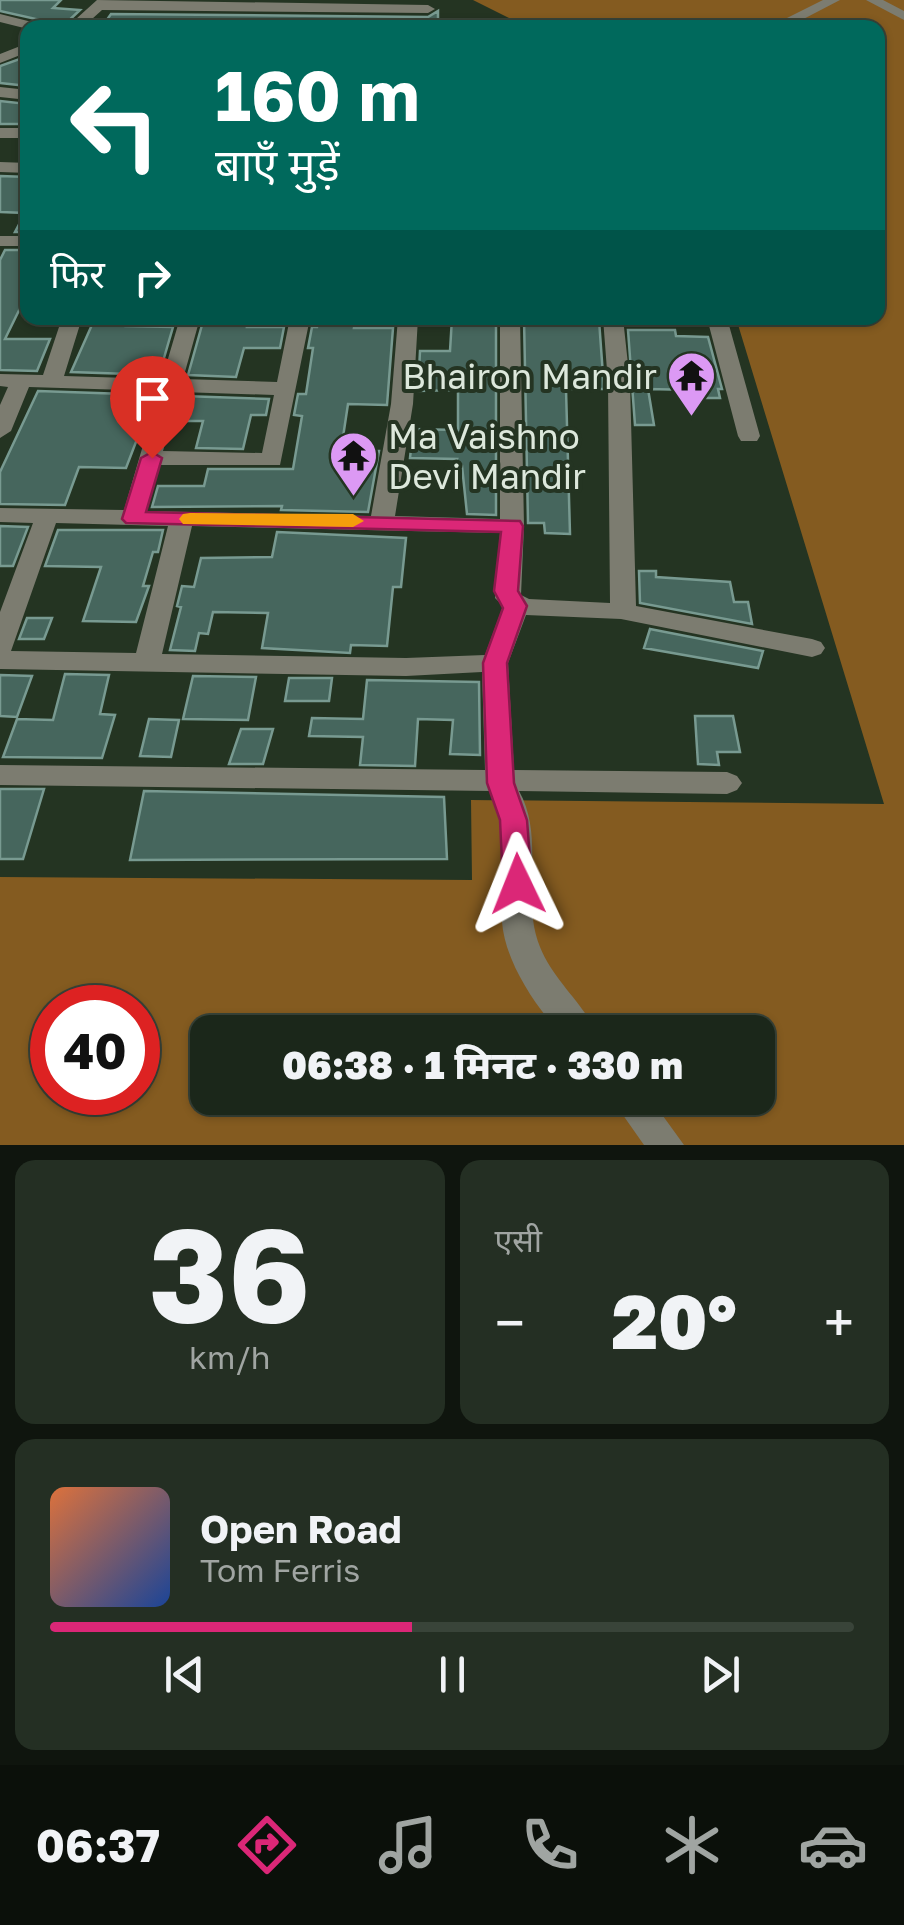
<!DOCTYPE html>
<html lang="hi">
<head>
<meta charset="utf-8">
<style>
  body { margin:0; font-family:"Golos Text","Noto Sans Devanagari",sans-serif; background:#242f23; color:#f1f3f6; height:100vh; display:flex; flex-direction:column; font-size:38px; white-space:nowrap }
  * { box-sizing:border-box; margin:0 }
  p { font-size:32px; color:#a0a5a2 }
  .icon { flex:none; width:55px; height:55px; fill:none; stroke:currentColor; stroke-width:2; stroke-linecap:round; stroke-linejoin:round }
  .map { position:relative; height:1145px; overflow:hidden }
  .details { display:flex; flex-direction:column; gap:15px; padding:15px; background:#0f150e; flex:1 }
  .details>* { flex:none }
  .hud { position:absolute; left:20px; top:20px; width:865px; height:305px; border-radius:20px; box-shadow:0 2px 8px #0004,0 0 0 2px #394439; background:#00695c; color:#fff; overflow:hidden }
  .speed { position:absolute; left:30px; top:985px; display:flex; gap:20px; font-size:50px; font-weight:700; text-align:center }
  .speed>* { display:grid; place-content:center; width:130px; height:130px; border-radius:50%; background:#1b271a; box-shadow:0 2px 8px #0004,0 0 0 2px #394439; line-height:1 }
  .speed .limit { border:15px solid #d22; background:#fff; color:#111 }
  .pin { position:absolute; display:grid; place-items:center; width:85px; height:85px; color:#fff; margin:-102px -42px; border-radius:50% 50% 50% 0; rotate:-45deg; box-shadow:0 0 10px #0007 }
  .pin .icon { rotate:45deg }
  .me { position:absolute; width:110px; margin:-55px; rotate:358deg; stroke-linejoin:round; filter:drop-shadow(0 0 8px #0008) }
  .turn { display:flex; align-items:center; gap:35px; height:210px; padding:0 30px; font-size:45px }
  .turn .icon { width:130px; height:130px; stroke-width:2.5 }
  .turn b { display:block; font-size:70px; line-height:85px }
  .then { display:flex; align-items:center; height:95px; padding:0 30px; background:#0003; gap:20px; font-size:38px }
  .big { font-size:75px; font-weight:800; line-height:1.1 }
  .details .card { flex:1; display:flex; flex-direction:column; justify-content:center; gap:15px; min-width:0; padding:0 35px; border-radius:20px; background:#242f23 }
  .details .dial { align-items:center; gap:0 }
  .dial b { font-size:130px; line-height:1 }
  .song { display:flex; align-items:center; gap:30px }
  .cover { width:120px; height:120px; border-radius:15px; background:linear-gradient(135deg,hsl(20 70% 55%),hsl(220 70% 35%)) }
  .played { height:10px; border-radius:5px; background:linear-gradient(90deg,#db2777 45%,#394439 45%) }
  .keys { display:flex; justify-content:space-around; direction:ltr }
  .heat { display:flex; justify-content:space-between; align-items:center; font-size:55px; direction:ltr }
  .details .tiles { flex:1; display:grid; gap:15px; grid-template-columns:1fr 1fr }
  .card:last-child { grid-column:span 2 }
  .trip { position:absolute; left:190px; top:1015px; width:585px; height:100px; border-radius:20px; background:#1b271a; box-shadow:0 2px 8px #0004,0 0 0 2px #394439; font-weight:800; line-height:100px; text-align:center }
  .dock { display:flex; height:160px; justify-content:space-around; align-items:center; background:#0b100a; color:#a0a5a2 }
  .dock .icon { width:70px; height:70px }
  .dock .current { color:#db2777 }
  .dock b { font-size:45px; color:#f1f3f6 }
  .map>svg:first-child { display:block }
  .forest { fill:#845b20; fill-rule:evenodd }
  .building { fill:#46665d; stroke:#789a91; stroke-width:2.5 }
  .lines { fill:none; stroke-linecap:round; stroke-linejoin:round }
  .minor { fill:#7c7c70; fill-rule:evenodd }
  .route { fill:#db2777; stroke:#8e194d; stroke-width:2.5 }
  .slow { fill:#f59e0b }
  .labels { text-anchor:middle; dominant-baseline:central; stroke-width:8; stroke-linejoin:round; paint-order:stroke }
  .poi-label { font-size:35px; fill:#dde8dc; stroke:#243422; text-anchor:end }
</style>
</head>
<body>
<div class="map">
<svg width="904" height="1145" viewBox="0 0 904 1145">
  <rect width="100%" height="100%" fill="#243422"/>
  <path class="forest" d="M 473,0 L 904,0 L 904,1145 L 0,1145 L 0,877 L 472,880 L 471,800 L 884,804 L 736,318 L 878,318 L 878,28 L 527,27 ZM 52,1008 L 138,1008 L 138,1092 L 52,1092 ZM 208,1032 L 758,1032 L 758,1098 L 208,1098 Z"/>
  <path class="building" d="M 0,0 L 61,0 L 53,8 L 80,10 L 64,25 L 50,28 L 45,21 L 0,11 Z
    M 438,11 L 438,28 L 104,24 L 111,14 L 428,17 Z
    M 28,56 L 28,86 L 0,83 L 0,66 Z
    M 0,101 L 28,104 L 28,124 L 0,124 Z
    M 0,176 L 28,177 L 28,232 L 15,232 L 25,213 L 0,212 Z
    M 5,250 L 28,250 L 28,292 L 5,339 L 50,339 L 37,371 L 0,370 L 0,260 Z
    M 95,318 L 129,318 L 126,326 L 173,327 L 159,375 L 71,372 Z
    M 204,318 L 249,318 L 247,327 L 284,327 L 280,348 L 244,348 L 236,377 L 188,375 Z
    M 319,318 L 356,318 L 354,328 L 393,328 L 387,405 L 348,404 L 343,437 L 362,438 L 360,451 L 379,451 L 368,512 L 281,510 L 282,506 L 152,507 L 158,486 L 204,486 L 208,469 L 293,469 L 302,416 L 294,415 L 298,394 L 306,394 L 313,348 L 308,348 L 312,327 L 317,327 Z
    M 452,318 L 496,318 L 496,515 L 467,514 L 462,466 L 454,466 L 457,459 L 410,458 L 413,429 L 458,430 L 458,390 L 418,391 L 420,351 L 450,351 Z
    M 524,318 L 599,320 L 604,389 L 566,389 L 570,534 L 545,533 L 544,523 L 528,523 Z
    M 628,330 L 675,330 L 676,336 L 708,337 L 722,389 L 718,389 L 720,398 L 694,398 L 693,390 L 648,389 L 654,425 L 635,425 Z
    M 38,391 L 154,395 L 126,468 L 79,467 L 65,505 L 0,504 L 0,472 Z
    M 183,396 L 269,399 L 266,415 L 251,415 L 243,449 L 196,448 L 203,421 L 176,421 Z
    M 0,526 L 28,527 L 13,566 L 0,566 Z
    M 58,530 L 163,530 L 158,552 L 153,552 L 143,586 L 149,586 L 136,622 L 83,621 L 101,567 L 45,566 Z
    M 277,532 L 406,538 L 401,587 L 393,587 L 387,646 L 351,645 L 350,653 L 262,648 L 268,613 L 213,612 L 208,634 L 199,633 L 195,651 L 170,650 L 181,607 L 177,606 L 182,586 L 194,587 L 201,558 L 272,557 Z
    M 639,571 L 656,571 L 656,577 L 730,582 L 734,602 L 748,602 L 752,624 L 640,603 Z
    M 27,618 L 52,618 L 44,639 L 19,639 Z
    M 650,629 L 763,651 L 758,668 L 644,648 Z
    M 65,674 L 109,675 L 100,714 L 115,715 L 102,758 L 3,757 L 17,719 L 53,720 Z
    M 0,675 L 32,676 L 17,717 L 0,716 Z
    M 193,676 L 256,677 L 248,720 L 183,719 Z
    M 289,678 L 332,678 L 329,701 L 285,701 Z
    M 367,680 L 479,682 L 480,755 L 450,754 L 453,720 L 418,719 L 415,766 L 360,765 L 363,737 L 309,736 L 312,718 L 363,719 Z
    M 695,716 L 733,716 L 740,752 L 717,752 L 719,765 L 698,764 Z
    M 149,719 L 179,720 L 171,757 L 140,756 Z
    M 241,729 L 273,729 L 263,764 L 229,764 Z
    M 0,789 L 44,789 L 23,859 L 0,859 Z
    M 144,791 L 444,797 L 447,859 L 130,860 Z"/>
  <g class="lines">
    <path class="minor" d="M 97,0 L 428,5 L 435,9 L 428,13 L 102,10 L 82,28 L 66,28 Z
      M 823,0 L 840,0 L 790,26 L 726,27 L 733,23 L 787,18 Z
      M 866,0 L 883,0 L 904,11 L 904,20 Z
      M 0,14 L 44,25 L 46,28 L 28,29 L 0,22 Z
      M 28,43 L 28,52 L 0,63 L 0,54 Z
      M 0,87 L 28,90 L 28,100 L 0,97 Z
      M 0,128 L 28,128 L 28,138 L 0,138 Z
      M 0,162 L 28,163 L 28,173 L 0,172 Z
      M 0,236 L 28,236 L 28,246 L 0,246 Z
      M 62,318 L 82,318 L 64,376 L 162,379 L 180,318 L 200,318 L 183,379 L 277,382 L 290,318 L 310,318 L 280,465 L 160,465 L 147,511 L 371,516 L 391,404 L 398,318 L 418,318 L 413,404 L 395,516 L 500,519 L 500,318 L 520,318 L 524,526 L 521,595 L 529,599 L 610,603 L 608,383 L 603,318 L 623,318 L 630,383 L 636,606 L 812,639 L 821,642 L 825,648 L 821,654 L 812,657 L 621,619 L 526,615 L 508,663 L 514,770 L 727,772 L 737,776 L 742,783 L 737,790 L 727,794 L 519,791 C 546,839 520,898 540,947 C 553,980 584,1004 596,1032 L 559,1032 C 534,1004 505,961 502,922 C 498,880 511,830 490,791 L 0,785 L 0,765 L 485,770 L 482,672 L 406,676 L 0,669 L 0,612 L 33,523 L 0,522 L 0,508 L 124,510 L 159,391 L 29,387 L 11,431 L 0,438 L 0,405 L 8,387 L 0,386 L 0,374 L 43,375 ZM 180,392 L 274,395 L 262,453 L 163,451 ZM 56,523 L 168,526 L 136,653 L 11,651 ZM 192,526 L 500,533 L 495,598 L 503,606 L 485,655 L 406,658 L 162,654 Z
      M 707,318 L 727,318 L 760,436 L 757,441 L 741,441 L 738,436 Z
      M 611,1098 L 650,1098 L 684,1145 L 644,1145 Z"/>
  </g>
  <path class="route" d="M 152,452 L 162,458 L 146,512 L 520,521 L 523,526 L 518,591 L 527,606 L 507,663 L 514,783 L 527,820 L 532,884 L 528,892 L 518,895 L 507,892 L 503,884 L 500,820 L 487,783 L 483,663 L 503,608 L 494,591 L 501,532 L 126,523 L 122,519 L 141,458 Z"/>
  <path class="slow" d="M 190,513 L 353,514 L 364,521 L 353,527 L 183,524 L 179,519 L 183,514 Z"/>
  <defs>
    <symbol id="temple-pin" viewBox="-11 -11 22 30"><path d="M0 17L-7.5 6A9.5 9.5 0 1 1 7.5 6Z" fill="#dc99f4" stroke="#243422"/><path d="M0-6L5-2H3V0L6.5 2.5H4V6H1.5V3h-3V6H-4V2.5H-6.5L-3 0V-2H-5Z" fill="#111"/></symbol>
  </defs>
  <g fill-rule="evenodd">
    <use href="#temple-pin" x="664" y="348" width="55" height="75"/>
    <use href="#temple-pin" x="326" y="428" width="55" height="75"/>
  </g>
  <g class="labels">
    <g class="poi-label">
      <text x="657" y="376">Bhairon Mandir</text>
      <text x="388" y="436" text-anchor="start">Ma Vaishno<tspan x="388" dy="40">Devi Mandir</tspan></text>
    </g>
  </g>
</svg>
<div class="speed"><div class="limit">40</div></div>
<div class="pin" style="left:152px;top:458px;background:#d93025"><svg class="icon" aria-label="arrive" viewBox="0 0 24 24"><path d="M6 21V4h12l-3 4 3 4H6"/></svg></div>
<svg class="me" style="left:518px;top:884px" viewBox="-20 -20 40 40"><path d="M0-17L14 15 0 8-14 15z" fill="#db2777" stroke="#fff" stroke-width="4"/></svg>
<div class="trip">06:38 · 1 मिनट · 330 m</div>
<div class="hud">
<div class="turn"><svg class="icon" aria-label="left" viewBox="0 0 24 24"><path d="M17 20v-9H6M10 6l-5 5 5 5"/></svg><div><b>160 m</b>बाएँ मुड़ें</div></div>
<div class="then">फिर<svg class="icon" aria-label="right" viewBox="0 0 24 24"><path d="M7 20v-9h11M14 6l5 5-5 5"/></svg></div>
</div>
</div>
<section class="details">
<div class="tiles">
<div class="card dial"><b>36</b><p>km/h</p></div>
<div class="card"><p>एसी</p>
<div class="heat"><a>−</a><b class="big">20°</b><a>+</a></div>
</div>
<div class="card">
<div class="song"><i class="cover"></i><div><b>Open Road</b><p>Tom Ferris</p></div></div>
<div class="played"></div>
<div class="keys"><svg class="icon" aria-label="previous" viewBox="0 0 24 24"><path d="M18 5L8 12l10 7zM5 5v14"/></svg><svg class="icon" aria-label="pause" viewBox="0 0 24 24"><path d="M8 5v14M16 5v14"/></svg><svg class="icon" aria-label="next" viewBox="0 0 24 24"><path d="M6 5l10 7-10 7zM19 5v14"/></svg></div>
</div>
</div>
</section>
<nav class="dock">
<b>06:37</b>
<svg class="icon current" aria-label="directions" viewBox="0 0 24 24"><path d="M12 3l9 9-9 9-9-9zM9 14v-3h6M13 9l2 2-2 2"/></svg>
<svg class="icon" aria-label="music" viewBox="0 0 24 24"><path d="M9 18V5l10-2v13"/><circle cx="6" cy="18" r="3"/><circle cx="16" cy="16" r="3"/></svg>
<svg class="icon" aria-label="phone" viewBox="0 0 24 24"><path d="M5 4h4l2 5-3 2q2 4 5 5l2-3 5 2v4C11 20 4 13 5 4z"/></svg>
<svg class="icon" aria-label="climate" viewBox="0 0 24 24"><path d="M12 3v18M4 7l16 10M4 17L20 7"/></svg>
<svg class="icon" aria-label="car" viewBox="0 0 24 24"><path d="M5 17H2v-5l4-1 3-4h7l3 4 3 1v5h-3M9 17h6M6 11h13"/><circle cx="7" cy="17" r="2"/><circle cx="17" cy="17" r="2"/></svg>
</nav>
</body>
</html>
